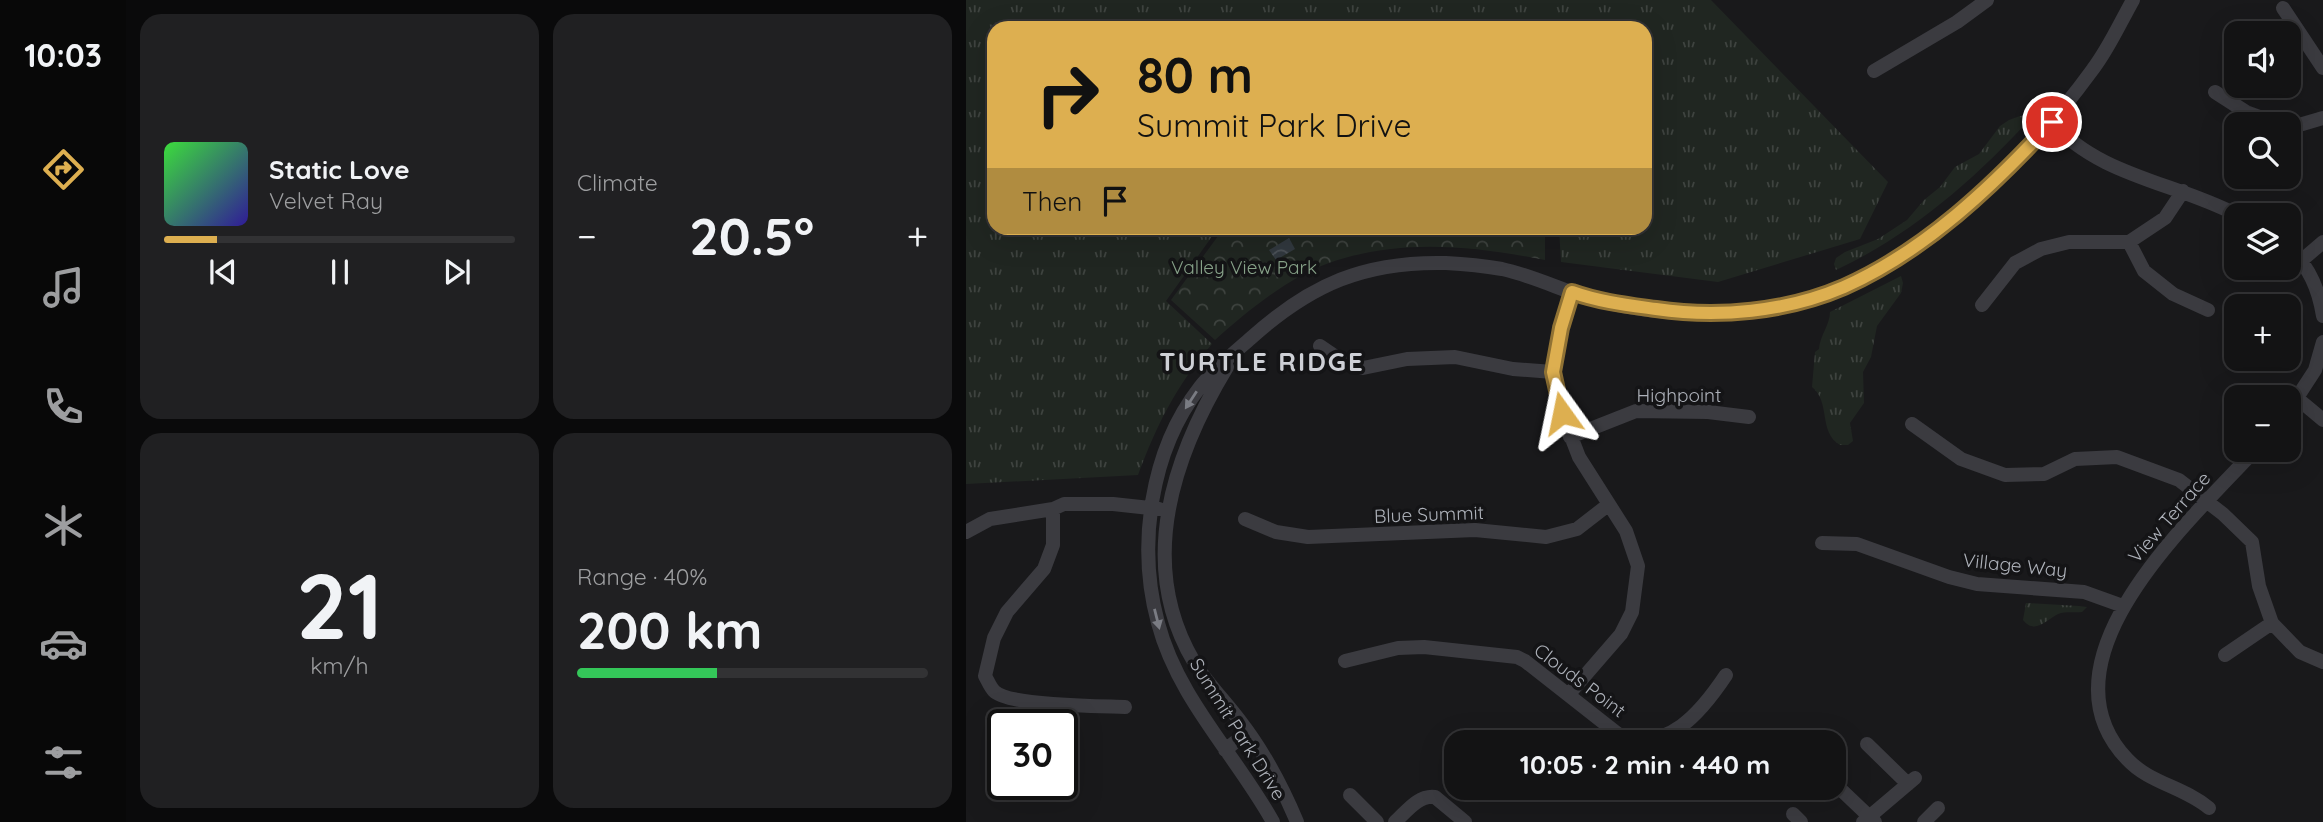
<!DOCTYPE html>
<html lang="en">
<head>
<meta charset="utf-8">
<style>
  body { margin:0; font-family:Quicksand,sans-serif; background:#202022; color:#f1f3f6; height:100vh; display:flex; flex-direction:column; font-size:26px; white-space:nowrap }
  * { box-sizing:border-box; margin:0 }
  p { font-size:23px; color:#9d9ea0 }
  .icon { flex:none; width:38px; height:38px; fill:none; stroke:currentColor; stroke-width:2; stroke-linecap:round; stroke-linejoin:round }
  .map { position:relative; flex:1; overflow:hidden }
  .details { display:flex; flex-direction:column; gap:14px; padding:14px; background:#0a0a0b; width:840px }
  .details>* { flex:none }
  .hud { position:absolute; left:21px; top:21px; width:665px; height:214px; border-radius:21px; box-shadow:0 7px 28px #0002,0 0 0 2px #323234; background:#ddaf50; color:#111; overflow:hidden }
  .controls { position:absolute; left:1258px; top:21px; display:grid; gap:14px }
  .controls a { display:grid; place-items:center; width:77px; height:77px; border-radius:14px; background:#131314; box-shadow:0 7px 28px #0002,0 0 0 2px #323234; font-size:35px }
  .speed { position:absolute; left:21px; top:709px; display:flex; gap:14px; font-size:35px; font-weight:700; text-align:center }
  .speed>* { display:grid; place-content:center; width:91px; height:91px; border-radius:50%; background:#131314; box-shadow:0 7px 28px #0002,0 0 0 2px #323234; line-height:1 }
  .speed .limit { border:4px solid #111; border-radius:10px; background:#fff; color:#111 }
  .pin { position:absolute; display:grid; place-items:center; width:60px; height:60px; color:#fff; margin:-30px; border:4px solid #fff; border-radius:50%; box-shadow:0 2px 7px #0007 }
  .me { position:absolute; width:77px; margin:-38px; rotate:348deg; stroke-linejoin:round; filter:drop-shadow(0 0 5px #0008) }
  .turn { display:flex; align-items:center; gap:24px; height:147px; padding:0 35px; font-size:32px }
  .turn .icon { width:91px; height:91px; stroke-width:2.5 }
  .turn b { display:block; font-size:49px; line-height:60px }
  .then { display:flex; align-items:center; height:66px; padding:0 35px; background:#0003; gap:14px; font-size:26px }
  .big { font-size:52px; font-weight:700; line-height:1.1 }
  .details .card { flex:1; display:flex; flex-direction:column; justify-content:center; gap:10px; min-width:0; padding:0 24px; border-radius:21px; background:#202022 }
  .details .dial { align-items:center; gap:0 }
  .dial b { font-size:91px; line-height:1 }
  .song { display:flex; align-items:center; gap:21px }
  .cover { width:84px; height:84px; border-radius:10px; background:linear-gradient(135deg,hsl(120 70% 55%),hsl(250 70% 35%)) }
  .played { height:7px; border-radius:4px; background:linear-gradient(90deg,#ddaf50 15%,#323234 15%) }
  .keys { display:flex; justify-content:space-around; direction:ltr }
  .heat { display:flex; justify-content:space-between; align-items:center; font-size:38px; direction:ltr }
  .charge { height:10px; border-radius:5px; background:linear-gradient(90deg,#34c759 40%,#323234 0) }
  .details .tiles { flex:1; display:grid; gap:14px; grid-template-columns:repeat(2,1fr) }
  .trip { position:absolute; left:478px; top:730px; width:402px; height:70px; border-radius:21px; background:#131314; box-shadow:0 7px 28px #0002,0 0 0 2px #323234; font-weight:700; line-height:70px; text-align:center }
  main { display:flex; flex:1; min-height:0 }
  .tabs { display:flex; flex-direction:column; width:126px; justify-content:space-around; align-items:center; background:#080808; color:#9d9ea0 }
  .tabs .icon { width:49px; height:49px }
  .tabs .current { color:#ddaf50 }
  .tabs b { font-size:32px; color:#f1f3f6 }
  .map>svg:first-child { display:block }
  .grass { fill:url(#grass-tufts) }
  .park { fill:url(#park-crowns) }
  .water { fill:url(#water-waves) }
  .lines { fill:none; stroke-linecap:round; stroke-linejoin:round }
  .minor { stroke:#3b3b40; stroke-width:14 }
  .oneway { fill:#7a7c83 }
  .route-casing { stroke:#907234; stroke-width:18 }
  .route { stroke:#ddaf50; stroke-width:12 }
  .labels { text-anchor:middle; dominant-baseline:central; stroke-width:7; stroke-linejoin:round; paint-order:stroke }
  .park-label { font-size:19px; fill:#87a289; stroke:#141416 }
  .street-label { font-size:19px; fill:#adb1b9; stroke:#141416 }
  .district-label { font-size:26px; font-weight:bold; letter-spacing:2px; fill:#ced0d6; stroke:#141416 }
</style>
</head>
<body>
<main>
<nav class="tabs">
<b>10:03</b>
<svg class="icon current" aria-label="directions" viewBox="0 0 24 24"><path d="M12 3l9 9-9 9-9-9zM9 14v-3h6M13 9l2 2-2 2"/></svg>
<svg class="icon" aria-label="music" viewBox="0 0 24 24"><path d="M9 18V5l10-2v13"/><circle cx="6" cy="18" r="3"/><circle cx="16" cy="16" r="3"/></svg>
<svg class="icon" aria-label="phone" viewBox="0 0 24 24"><path d="M5 4h4l2 5-3 2q2 4 5 5l2-3 5 2v4C11 20 4 13 5 4z"/></svg>
<svg class="icon" aria-label="climate" viewBox="0 0 24 24"><path d="M12 3v18M4 7l16 10M4 17L20 7"/></svg>
<svg class="icon" aria-label="car" viewBox="0 0 24 24"><path d="M5 17H2v-5l4-1 3-4h7l3 4 3 1v5h-3M9 17h6M6 11h13"/><circle cx="7" cy="17" r="2"/><circle cx="17" cy="17" r="2"/></svg>
<svg class="icon" aria-label="filters" viewBox="0 0 24 24"><path d="M4 7h16M4 17h16"/><circle cx="9" cy="7" r="2"/><circle cx="15" cy="17" r="2"/></svg>
</nav>
<section class="details">
<div class="tiles">
<div class="card">
<div class="song"><i class="cover"></i><div><b>Static Love</b><p>Velvet Ray</p></div></div>
<div class="played"></div>
<div class="keys"><svg class="icon" aria-label="previous" viewBox="0 0 24 24"><path d="M18 5L8 12l10 7zM5 5v14"/></svg><svg class="icon" aria-label="pause" viewBox="0 0 24 24"><path d="M8 5v14M16 5v14"/></svg><svg class="icon" aria-label="next" viewBox="0 0 24 24"><path d="M6 5l10 7-10 7zM19 5v14"/></svg></div>
</div>
<div class="card"><p>Climate</p>
<div class="heat"><a>−</a><b class="big">20.5°</b><a>+</a></div>
</div>
<div class="card dial"><b>21</b><p>km/h</p></div>
<div class="card"><p>Range · 40%</p><b class="big">200 km</b><div class="charge"></div></div>
</div>
</section>
<div class="map">
<svg width="1357" height="822" viewBox="0 0 1357 822">
  <defs>
    <pattern id="grass-tufts" width="24" height="20" patternUnits="userSpaceOnUse" patternTransform="scale(1.75)"><rect width="24" height="20" fill="#202621"/><path d="M3 7l-1-3M5 7V3M7 7l1-3M15 17l-1-3M17 17v-4M19 17l1-3" fill="none" stroke="#3e433f"/></pattern>
    <pattern id="park-crowns" width="20" height="18" patternUnits="userSpaceOnUse" patternTransform="scale(1.75)"><rect width="20" height="18" fill="#202621"/><path d="M2 6a3 3 0 1 1 6 0M12 15a3 3 0 1 1 6 0" fill="none" stroke="#3e433f"/></pattern>
    <pattern id="water-waves" width="16" height="10" patternUnits="userSpaceOnUse" patternTransform="scale(1.75)"><rect width="16" height="10" fill="#31383e"/><path d="M0 5q4-4 8 0t8 0" fill="none" stroke="#4c5258"/></pattern>
  </defs>
  <rect width="100%" height="100%" fill="#19191b"/>
  <path class="grass" d="M 0,0 L 745,0 L 922,182 L 894,239 L 752,282 L 595,262 L 593,228 L 679,228 L 679,28 L 28,28 L 28,228 L 252,228 L 200,301 L 246,344 C 210,386 191,424 172,475 L 0,484 Z
    M 1054,116 L 1065,118 C 1009,179 945,235 870,270 L 868,264 L 870,258 L 879,252 L 912,239 L 941,220 L 958,200 L 974,187 L 989,167 L 1013,154 L 1034,126 L 1043,120 Z
    M 935,276 L 937,283 L 935,293 L 911,326 L 905,357 L 897,372 L 898,403 L 884,423 L 887,441 L 882,445 L 874,445 C 852,432 865,402 846,387 L 849,352 L 853,349 C 854,335 864,325 864,312 Z
    M 1060,603 L 1113,606 L 1121,607 L 1116,612 C 1108,613 1100,611 1092,614 C 1080,620 1069,635 1057,620 Z"/>
  <path class="park" d="M 258,228 L 579,228 L 579,260 C 507,246 434,238 363,263 C 324,276 279,313 249,340 L 205,300 Z"/>
  <path class="water" d="M 323,238 L 329,249 L 310,260 L 303,250 Z"/>
  <g class="lines">
    <path class="minor" d="M 1317,8 L 1357,68
      M 908,71 L 991,22 L 1021,0
      M 1249,92 L 1280,112 L 1313,124
      M 1086,122 C 1132,176 1211,183 1271,215
      M 1323,128 L 1357,118
      M 1163,242 L 1178,271 L 1207,294 L 1242,310
      M 1323,248 C 1343,266 1353,290 1357,316
      M 1336,260 L 1357,242
      M 1016,305 L 1049,263 L 1075,249 L 1103,242 L 1163,242 L 1199,218 L 1217,191
      M 354,346 L 379,363 L 397,368 L 441,359 L 489,357 L 547,369 L 587,372
      M 261,367 C 207,456 170,564 228,662 C 241,683 259,701 274,721 C 298,752 316,786 331,822
      M 1332,399 L 1357,420
      M 1323,410 L 1349,370 L 1357,342
      M 946,424 L 995,459 L 1039,475 L 1078,474 L 1109,459 L 1151,457 L 1213,480 L 1257,514 L 1286,542 L 1293,586 L 1306,623 L 1334,652 L 1357,662
      M 604,437 L 670,411 L 742,412 L 783,417
      M 87,509 L 87,545 L 78,569 L 41,612 L 28,638 L 19,676 C 22,681 24,687 28,691 C 42,706 135,706 159,707
      M 279,519 L 310,532 L 342,537 L 509,530 L 580,537 L 611,529 L 642,505
      M 0,532 L 24,519 L 87,509 L 98,504 L 147,504 L 193,509
      M 856,543 L 891,544 L 983,577 L 1011,584 L 1118,592 L 1157,606
      M 1259,655 L 1306,623
      M 379,661 L 432,648 L 458,647 L 551,657 L 559,661 L 652,734 C 701,755 736,711 760,675
      M 603,694 L 655,634 L 666,612 L 672,566 L 660,531 L 613,457 L 596,413 L 587,372 L 595,328 L 606,292
      M 901,744 L 942,784
      M 259,750 L 282,732
      M 868,783 L 909,822
      M 384,795 L 411,822
      M 1243,808 C 1218,787 1183,783 1161,759 C 1067,660 1226,519 1289,450
      M 827,814 L 835,822
      M 307,822 C 270,755 212,699 192,623 C 171,546 184,451 234,387 C 248,369 268,353 285,338 C 345,284 399,261 480,263 C 498,264 518,266 536,269 C 564,275 591,288 619,297 C 687,317 771,319 839,300 C 950,269 1061,160 1127,69 C 1143,48 1154,23 1167,0
      M 429,822 C 441,811 452,795 469,797 L 499,822
      M 897,822 L 949,778
      M 958,822 L 972,808"/>
  </g>
  <defs><path id="oneway-solid" d="M-6-.8H1V-3.2L6.5 0L1 3.2V.8H-6Z" transform="scale(1.75)"/></defs>
  <g class="oneway">
    <use href="#oneway-solid" transform="translate(225 400) rotate(123)"/>
    <use href="#oneway-solid" transform="translate(191 619) rotate(76)"/>
  </g>
  <g class="lines">
    <defs>
      <path id="route" d="M 596,413 L 587,372 L 595,328 L 606,292 C 634,302 661,305 690,309 C 752,318 820,312 878,287 C 959,251 1027,186 1086,122"/>
    </defs>
    <use href="#route" class="route-casing"/>
    <use href="#route" class="route"/>
  </g>
  <g class="labels">
    <g class="park-label">
      <text x="278" y="267">Valley View Park</text>
    </g>
    <g class="street-label">
      <text x="713" y="395">Highpoint</text>
      <text transform="translate(463 514) rotate(-2)">Blue Summit</text>
      <text transform="translate(1203 517) rotate(-49)">View Terrace</text>
      <text transform="translate(1049 565) rotate(6)">Village Way</text>
      <text transform="translate(614 680) rotate(37)">Clouds Point</text>
      <text transform="translate(272 729) rotate(58)">Summit Park Drive</text>
    </g>
    <g class="district-label">
      <text x="296" y="361">TURTLE RIDGE</text>
    </g>
  </g>
</svg>
<div class="controls">
<a><svg class="icon" aria-label="sound" viewBox="0 0 24 24"><path d="M4 9h4l5-4v14l-5-4H4zM17 9q2 3 0 6"/></svg></a>
<a><svg class="icon" aria-label="search" viewBox="0 0 24 24"><circle cx="10" cy="10" r="6"/><path d="M15 15l6 6"/></svg></a>
<a><svg class="icon" aria-label="layers" viewBox="0 0 24 24"><path d="M12 4l9 5-9 5-9-5zM3 14l9 5 9-5"/></svg></a>
<a>+</a>
<a>−</a>
</div>
<div class="speed"><div class="limit">30</div></div>
<div class="pin" style="left:1086px;top:122px;background:#d93025"><svg class="icon" aria-label="arrive" viewBox="0 0 24 24"><path d="M6 21V4h12l-3 4 3 4H6"/></svg></div>
<svg class="me" style="left:596px;top:413px" viewBox="-20 -20 40 40"><path d="M0-17L14 15 0 8-14 15z" fill="#ddaf50" stroke="#fff" stroke-width="4"/></svg>
<div class="trip">10:05 · 2 min · 440 m</div>
<div class="hud">
<div class="turn"><svg class="icon" aria-label="right" viewBox="0 0 24 24"><path d="M7 20v-9h11M14 6l5 5-5 5"/></svg><div><b>80 m</b>Summit Park Drive</div></div>
<div class="then">Then<svg class="icon" aria-label="arrive" viewBox="0 0 24 24"><path d="M6 21V4h12l-3 4 3 4H6"/></svg></div>
</div>
</div>
</main>
</body>
</html>
